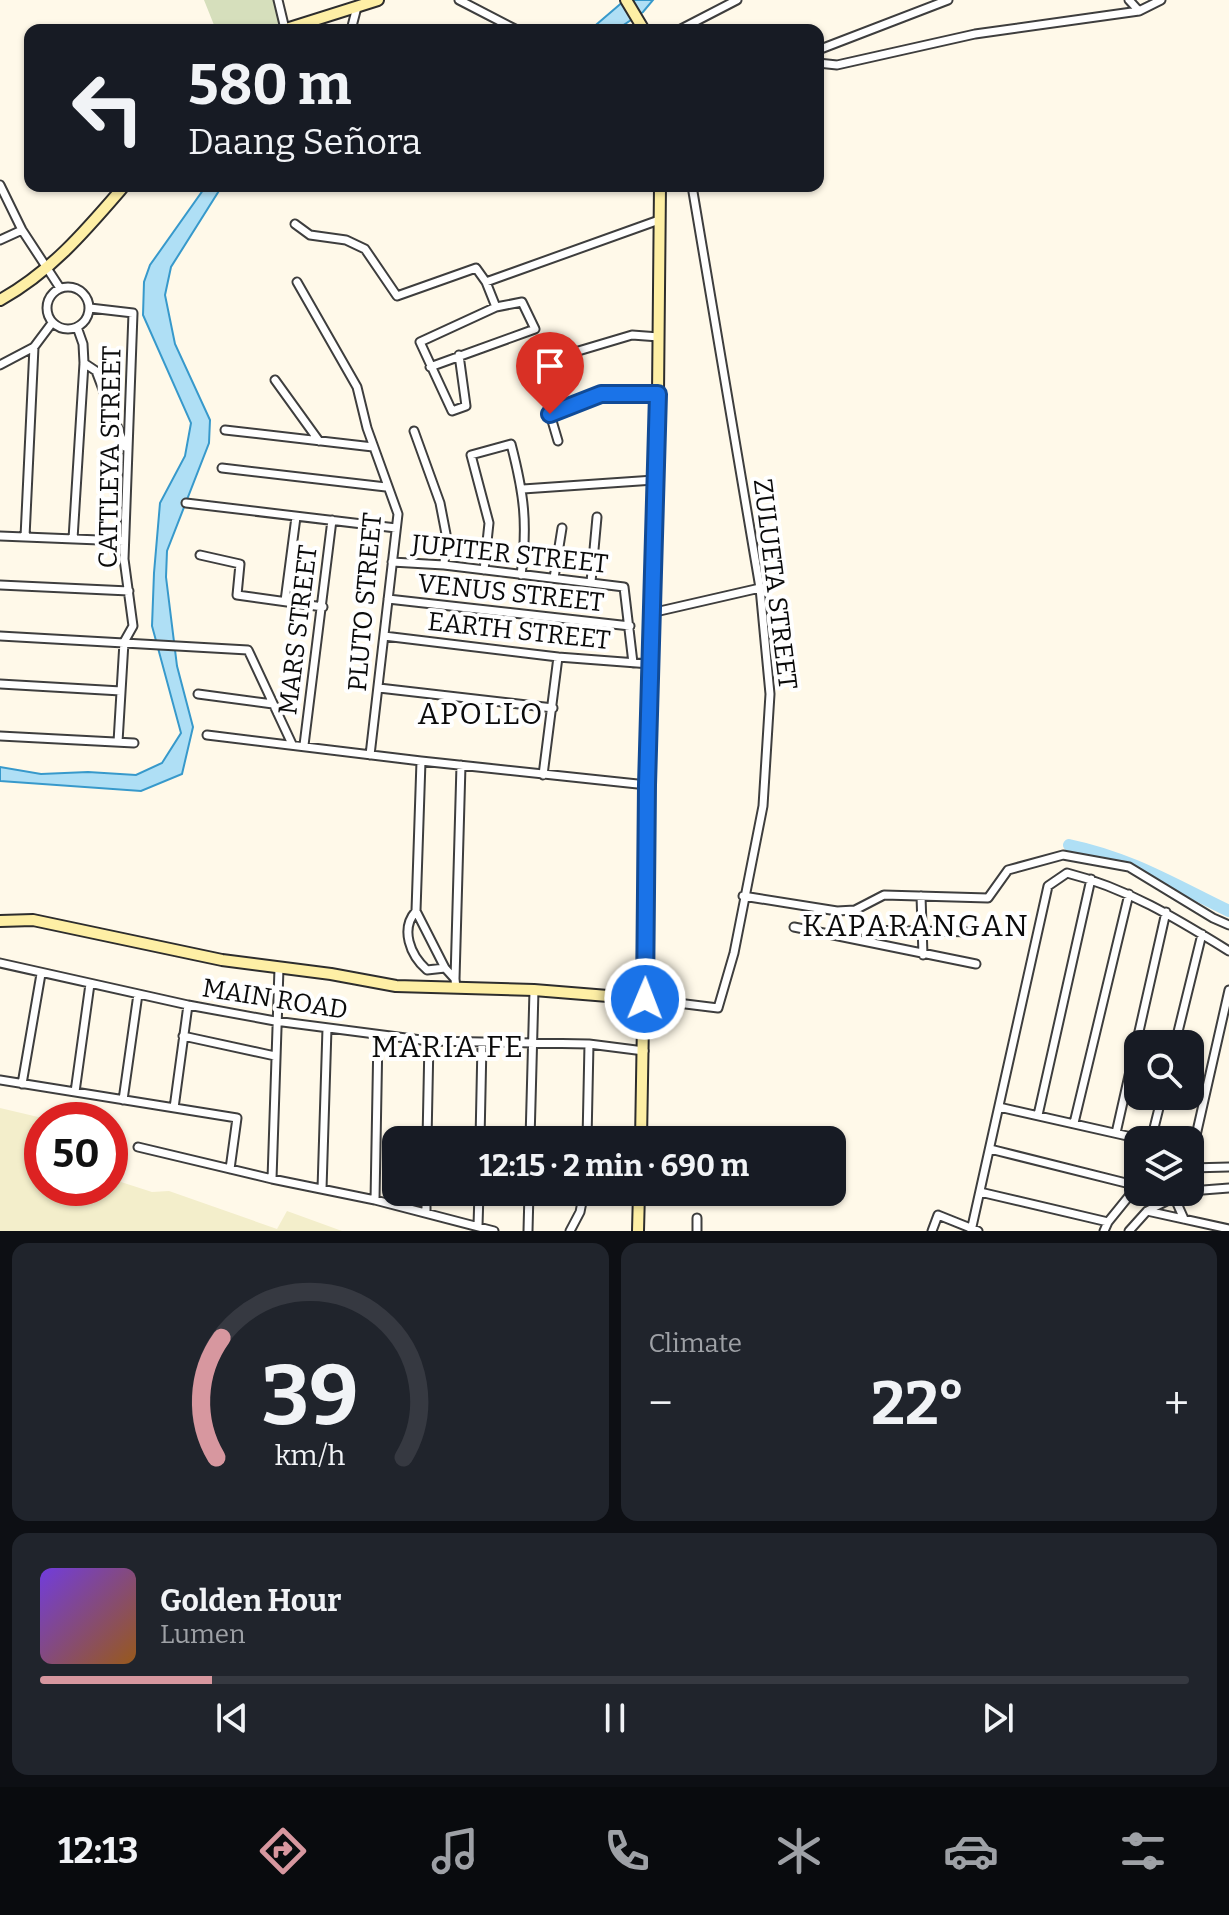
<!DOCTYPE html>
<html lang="en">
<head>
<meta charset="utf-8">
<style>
  body { margin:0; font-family:Bitter,serif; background:#20242c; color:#f1f3f6; height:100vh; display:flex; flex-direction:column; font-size:30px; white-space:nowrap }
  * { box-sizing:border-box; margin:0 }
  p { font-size:26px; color:#9ea1a6 }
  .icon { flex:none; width:44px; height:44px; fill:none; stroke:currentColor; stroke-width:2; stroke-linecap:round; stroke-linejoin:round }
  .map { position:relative; height:1231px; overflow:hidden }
  .side { display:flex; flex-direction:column; gap:12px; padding:12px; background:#0d0f14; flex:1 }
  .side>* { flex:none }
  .hud { position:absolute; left:24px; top:24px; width:800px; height:168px; border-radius:16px; box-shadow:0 2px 6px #0004; background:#171b24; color:#f1f3f6; overflow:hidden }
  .buttons { position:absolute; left:1124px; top:1030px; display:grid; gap:16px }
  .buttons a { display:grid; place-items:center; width:80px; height:80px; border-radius:16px; background:#171b24; box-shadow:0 2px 6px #0004; font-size:40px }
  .speed { position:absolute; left:24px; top:1102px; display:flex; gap:16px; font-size:40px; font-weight:700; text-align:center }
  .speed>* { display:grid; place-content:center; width:104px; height:104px; border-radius:50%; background:#171b24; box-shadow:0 2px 6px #0004; line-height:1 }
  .speed .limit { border:12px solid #d22; background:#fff; color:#111 }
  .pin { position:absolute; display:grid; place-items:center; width:68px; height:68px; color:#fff; margin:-82px -34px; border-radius:50% 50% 50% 0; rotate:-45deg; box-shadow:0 0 8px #0007 }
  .pin .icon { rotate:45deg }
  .me { position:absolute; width:88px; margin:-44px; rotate:1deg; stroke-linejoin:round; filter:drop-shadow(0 0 6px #0008) }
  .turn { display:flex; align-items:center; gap:28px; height:168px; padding:0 32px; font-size:36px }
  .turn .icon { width:104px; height:104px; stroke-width:2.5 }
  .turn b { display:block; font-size:56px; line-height:68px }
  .big { font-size:60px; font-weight:700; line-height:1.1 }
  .side .widget { flex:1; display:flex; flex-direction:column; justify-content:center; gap:12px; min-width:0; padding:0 28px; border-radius:16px; background:#20242c }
  .side .dial { align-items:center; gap:0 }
  .dial svg { height:208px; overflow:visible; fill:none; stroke:#363941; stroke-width:7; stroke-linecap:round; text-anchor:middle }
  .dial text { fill:#f1f3f6; stroke:none }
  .song { display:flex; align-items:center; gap:24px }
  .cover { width:96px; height:96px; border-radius:12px; background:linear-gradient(135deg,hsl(260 70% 55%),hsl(30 70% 35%)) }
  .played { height:8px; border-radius:4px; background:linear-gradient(90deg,#d7979f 15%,#363941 15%) }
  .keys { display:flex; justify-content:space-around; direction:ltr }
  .heat { display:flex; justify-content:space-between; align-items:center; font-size:44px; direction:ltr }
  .side .tiles { flex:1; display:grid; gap:12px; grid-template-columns:1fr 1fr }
  .widget:last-child { grid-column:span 2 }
  .trip { position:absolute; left:382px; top:1126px; width:464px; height:80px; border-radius:16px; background:#171b24; box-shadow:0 2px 6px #0004; font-weight:700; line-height:80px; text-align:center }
  .tabs { display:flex; height:128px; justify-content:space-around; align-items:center; background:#090b0e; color:#9ea1a6 }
  .tabs .icon { width:56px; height:56px }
  .tabs .active { color:#d7979f }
  .tabs b { font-size:36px; color:#f1f3f6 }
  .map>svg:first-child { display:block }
  .farmland { fill:#f3eecb }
  .cemetery { fill:#d6dfbc }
  .water { fill:#afdff5; stroke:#3799cb; stroke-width:2 }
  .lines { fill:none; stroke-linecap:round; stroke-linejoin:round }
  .river { stroke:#afdff5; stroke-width:12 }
  .street-casing { stroke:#3e3e3e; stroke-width:11 }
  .secondary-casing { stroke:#2d2d2d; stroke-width:14 }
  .street { stroke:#fff; stroke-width:7 }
  .secondary { stroke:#feefa5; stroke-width:10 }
  .route-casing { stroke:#114b97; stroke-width:20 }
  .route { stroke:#1a73e8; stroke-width:14 }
  .labels { text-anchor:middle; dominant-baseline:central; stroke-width:8; stroke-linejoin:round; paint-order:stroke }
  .street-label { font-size:26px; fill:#0b0b0b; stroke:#fff }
  .quarter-label { font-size:30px; letter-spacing:2px; fill:#0b0b0b; stroke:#fff }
</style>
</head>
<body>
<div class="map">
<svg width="1229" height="1231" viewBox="0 0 1229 1231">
  <rect width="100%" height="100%" fill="#fff9e9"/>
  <path class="farmland" d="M 0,1108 L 51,1120 L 42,1120 L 42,1188 L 110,1188 L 110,1158 L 127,1154 L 121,1182 L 152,1192 L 169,1191 L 277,1229 L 287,1211 L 342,1231 L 0,1231 Z"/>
  <path class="cemetery" d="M 204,0 L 275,0 L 282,25 L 274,30 L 216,30 Z"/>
  <path class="water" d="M 625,0 L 653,0 L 643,12 L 616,30 L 590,30 Z
    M 206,186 L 222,186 L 171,267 L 165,295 L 175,344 L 210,420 L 209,443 L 167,551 L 166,577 L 177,666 L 193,727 L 182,774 L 141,791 L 0,781 L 0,767 L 41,774 L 88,772 L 136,775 L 162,763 L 181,733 L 152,626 L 154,573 L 160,503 L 185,456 L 191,423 L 143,315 L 144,282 L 150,265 Z"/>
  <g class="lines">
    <path class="river" d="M 1069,845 C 1131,858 1173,884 1229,911"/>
    <defs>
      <path id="street" d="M 278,0 L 285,29
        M 459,0 L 517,30
        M 1129,0 L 1139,11
        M 351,30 L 357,7
        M 679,30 L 737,0
        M 818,50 L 948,0
        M 818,63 L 837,65 L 975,34 L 1139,11 L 1161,0
        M 0,185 L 22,230 L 60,288
        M 295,224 L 310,235 L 346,240 L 365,249 L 397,296 L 476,268 L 486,282 L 659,220
        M 0,240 L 22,230
        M 297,282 L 357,387 L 367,428 L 398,514 L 370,755
        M 486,282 L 496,307
        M47 308a21 21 0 1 1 42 0a21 21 0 1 1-42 0Z
        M 90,308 L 133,313 L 124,559 L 133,626 L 124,642 L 118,742
        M 84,363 L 96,371 L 125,447
        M 538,363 L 632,335 L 659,337
        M 0,365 L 34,347 L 52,323
        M 430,367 L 535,329 L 522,302 L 496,307 L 420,342 L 452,411 L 466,406 L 459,355
        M 275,380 L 319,441
        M 225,430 L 373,447
        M 414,431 L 440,503 L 446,534 L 444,565
        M 558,441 L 550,414 L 601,394 L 658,394
        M 222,468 L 386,487
        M 523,489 L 654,480
        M 186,503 L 396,528
        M 0,536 L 124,541
        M 25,537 L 34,347
        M 73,539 L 84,363 L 83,344 L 77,327
        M 200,555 L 240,564 L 237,595 L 323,607
        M 392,562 L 444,565 L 624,587 L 633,663
        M 484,570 L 489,523 L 471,455 L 511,444 C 524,494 528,524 521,575
        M 554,578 L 562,528
        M 591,582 L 597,517
        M 0,585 L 129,591
        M 388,599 L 630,626
        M 285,601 L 296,517
        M 651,613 L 760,588
        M 0,636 L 248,650 L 292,744
        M 384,636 L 558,657 L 650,664
        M 0,684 L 121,691
        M 379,688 L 553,708
        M 198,694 L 273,704
        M 207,735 L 421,761 L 647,785
        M 0,736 L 134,743
        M 304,745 L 332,520
        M 421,761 L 416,911 L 445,968 L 455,979 L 456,988
        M 543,775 L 558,657
        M 743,896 L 837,911 L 855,910 L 884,895 L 988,898 L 1008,870 L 1063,855 L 1129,867 L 1213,918 L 1229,925
        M 921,896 L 923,955
        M 855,910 L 857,934
        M 416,911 C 400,929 410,955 427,970 L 445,968
        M 794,927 L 976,964
        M 857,930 L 979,932
        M 0,963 L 188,1005 L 275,1021 L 429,1041 L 589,1044 L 644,1051
        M 455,979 L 461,765
        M 645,999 L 718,1008 L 734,953 L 763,806 L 770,694 L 760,588 L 692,186
        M 183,1036 L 275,1056
        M 1175,1044 L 1202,934
        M 0,1080 L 237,1118 L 230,1169
        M 22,1084 L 41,974
        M 75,1092 L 90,984
        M 123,1100 L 138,994
        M 999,1107 L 1145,1140
        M 174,1108 L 188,1005
        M 1038,1115 L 1091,879
        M 1074,1123 L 1129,894
        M 1116,1133 L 1166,912
        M 427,1140 L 429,1041
        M 480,1140 L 482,1043
        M 530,1140 L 534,990
        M 587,1140 L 589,1044
        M 1151,1140 L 1162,1096
        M 138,1147 L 272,1179 L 375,1200 L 494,1231
        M 990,1149 L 1138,1186
        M 1190,1162 L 1229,990
        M 1190,1168 L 1229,1167
        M 272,1179 L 279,968
        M 322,1189 L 327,1028
        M 1190,1191 L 1229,1188
        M 980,1192 L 1108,1222
        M 1172,1192 L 1184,1219
        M 375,1200 L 378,1035
        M 1147,1211 L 1229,1229
        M 426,1212 L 426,1192
        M 478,1226 L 479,1192
        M 528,1231 L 529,1192
        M 570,1231 L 580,1212 L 584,1192
        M 697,1231 L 697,1218
        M 932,1231 L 938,1215 L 978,1231
        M 971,1231 L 1048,886 L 1067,873 C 1127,888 1177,919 1229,951
        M 1104,1231 L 1108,1222 L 1138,1185
        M 1129,1231 L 1147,1211 L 1184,1192"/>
      <path id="secondary" d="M 626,0 L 644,30
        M 283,30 L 378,0
        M 0,300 C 51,272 87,229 124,186
        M 0,921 L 33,920 L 222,960 L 331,974 L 396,986 L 534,990 L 645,999
        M 641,1140 L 647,785 L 658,394 L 660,186
        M 638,1231 L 639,1192"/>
    </defs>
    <use href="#street" class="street-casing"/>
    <use href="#secondary" class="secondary-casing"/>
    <use href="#street" class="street"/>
    <use href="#secondary" class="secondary"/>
  </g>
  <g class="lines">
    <defs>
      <path id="route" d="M 550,414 L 601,394 L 658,394 L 647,785 L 645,999"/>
    </defs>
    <use href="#route" class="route-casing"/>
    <use href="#route" class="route"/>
  </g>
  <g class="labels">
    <g class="street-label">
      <text transform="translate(110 457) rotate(-89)">CATTLEYA STREET</text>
      <text transform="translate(510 554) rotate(6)">JUPITER STREET</text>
      <text transform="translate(775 584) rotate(83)">ZULUETA STREET</text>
      <text transform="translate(511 593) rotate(6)">VENUS STREET</text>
      <text transform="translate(365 602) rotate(-85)">PLUTO STREET</text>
      <text transform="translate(298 630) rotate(-83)">MARS STREET</text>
      <text transform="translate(519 631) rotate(6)">EARTH STREET</text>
      <text transform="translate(275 999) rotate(9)">MAIN ROAD</text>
    </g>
    <g class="quarter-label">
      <text x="481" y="714">APOLLO</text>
      <text x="916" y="926">KAPARANGAN</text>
      <text x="448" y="1047">MARIA FE</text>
    </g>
  </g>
</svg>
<div class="buttons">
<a><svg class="icon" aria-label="search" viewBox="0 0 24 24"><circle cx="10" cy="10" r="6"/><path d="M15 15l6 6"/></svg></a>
<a><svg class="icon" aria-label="layers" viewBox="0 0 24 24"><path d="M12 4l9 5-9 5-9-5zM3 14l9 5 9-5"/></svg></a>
</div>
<div class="speed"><div class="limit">50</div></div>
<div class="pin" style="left:550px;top:414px;background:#d93025"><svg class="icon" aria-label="arrive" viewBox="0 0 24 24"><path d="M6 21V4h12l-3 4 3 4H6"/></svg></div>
<svg class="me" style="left:645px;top:999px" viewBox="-20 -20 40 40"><circle r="17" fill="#1a73e8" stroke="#fff" stroke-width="3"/><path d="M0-11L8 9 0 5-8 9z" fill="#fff"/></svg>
<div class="trip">12:15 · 2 min · 690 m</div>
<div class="hud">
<div class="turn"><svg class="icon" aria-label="left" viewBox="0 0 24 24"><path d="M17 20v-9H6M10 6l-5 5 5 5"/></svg><div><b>580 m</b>Daang Señora</div></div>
</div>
</div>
<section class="side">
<div class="tiles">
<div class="widget dial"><svg viewBox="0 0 100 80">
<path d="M14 69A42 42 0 1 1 86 69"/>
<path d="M14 69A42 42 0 0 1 16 23" stroke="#d7979f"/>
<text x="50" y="56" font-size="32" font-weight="700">39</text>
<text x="50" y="72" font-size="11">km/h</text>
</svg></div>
<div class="widget"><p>Climate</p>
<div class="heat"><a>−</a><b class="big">22°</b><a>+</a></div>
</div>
<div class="widget">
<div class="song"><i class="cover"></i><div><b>Golden Hour</b><p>Lumen</p></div></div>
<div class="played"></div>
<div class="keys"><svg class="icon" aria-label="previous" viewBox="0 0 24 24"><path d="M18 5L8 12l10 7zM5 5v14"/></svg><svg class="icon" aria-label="pause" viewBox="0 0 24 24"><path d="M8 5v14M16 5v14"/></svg><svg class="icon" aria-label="next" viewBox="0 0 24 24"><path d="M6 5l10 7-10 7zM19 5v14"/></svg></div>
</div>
</div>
</section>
<nav class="tabs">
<b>12:13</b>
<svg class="icon active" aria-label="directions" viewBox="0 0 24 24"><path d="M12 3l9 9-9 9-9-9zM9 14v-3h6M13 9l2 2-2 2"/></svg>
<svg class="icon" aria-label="music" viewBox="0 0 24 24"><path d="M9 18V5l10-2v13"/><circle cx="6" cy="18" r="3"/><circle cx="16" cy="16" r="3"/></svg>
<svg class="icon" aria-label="phone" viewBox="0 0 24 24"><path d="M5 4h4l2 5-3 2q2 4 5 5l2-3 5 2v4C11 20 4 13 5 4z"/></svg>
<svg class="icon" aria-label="climate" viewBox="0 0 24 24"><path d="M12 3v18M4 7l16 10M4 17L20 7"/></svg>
<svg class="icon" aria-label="car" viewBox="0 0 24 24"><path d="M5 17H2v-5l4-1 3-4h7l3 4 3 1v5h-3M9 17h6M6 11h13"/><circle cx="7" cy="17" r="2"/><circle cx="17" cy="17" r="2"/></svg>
<svg class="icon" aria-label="filters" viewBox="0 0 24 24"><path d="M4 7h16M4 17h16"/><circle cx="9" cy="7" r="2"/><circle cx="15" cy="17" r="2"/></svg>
</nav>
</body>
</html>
